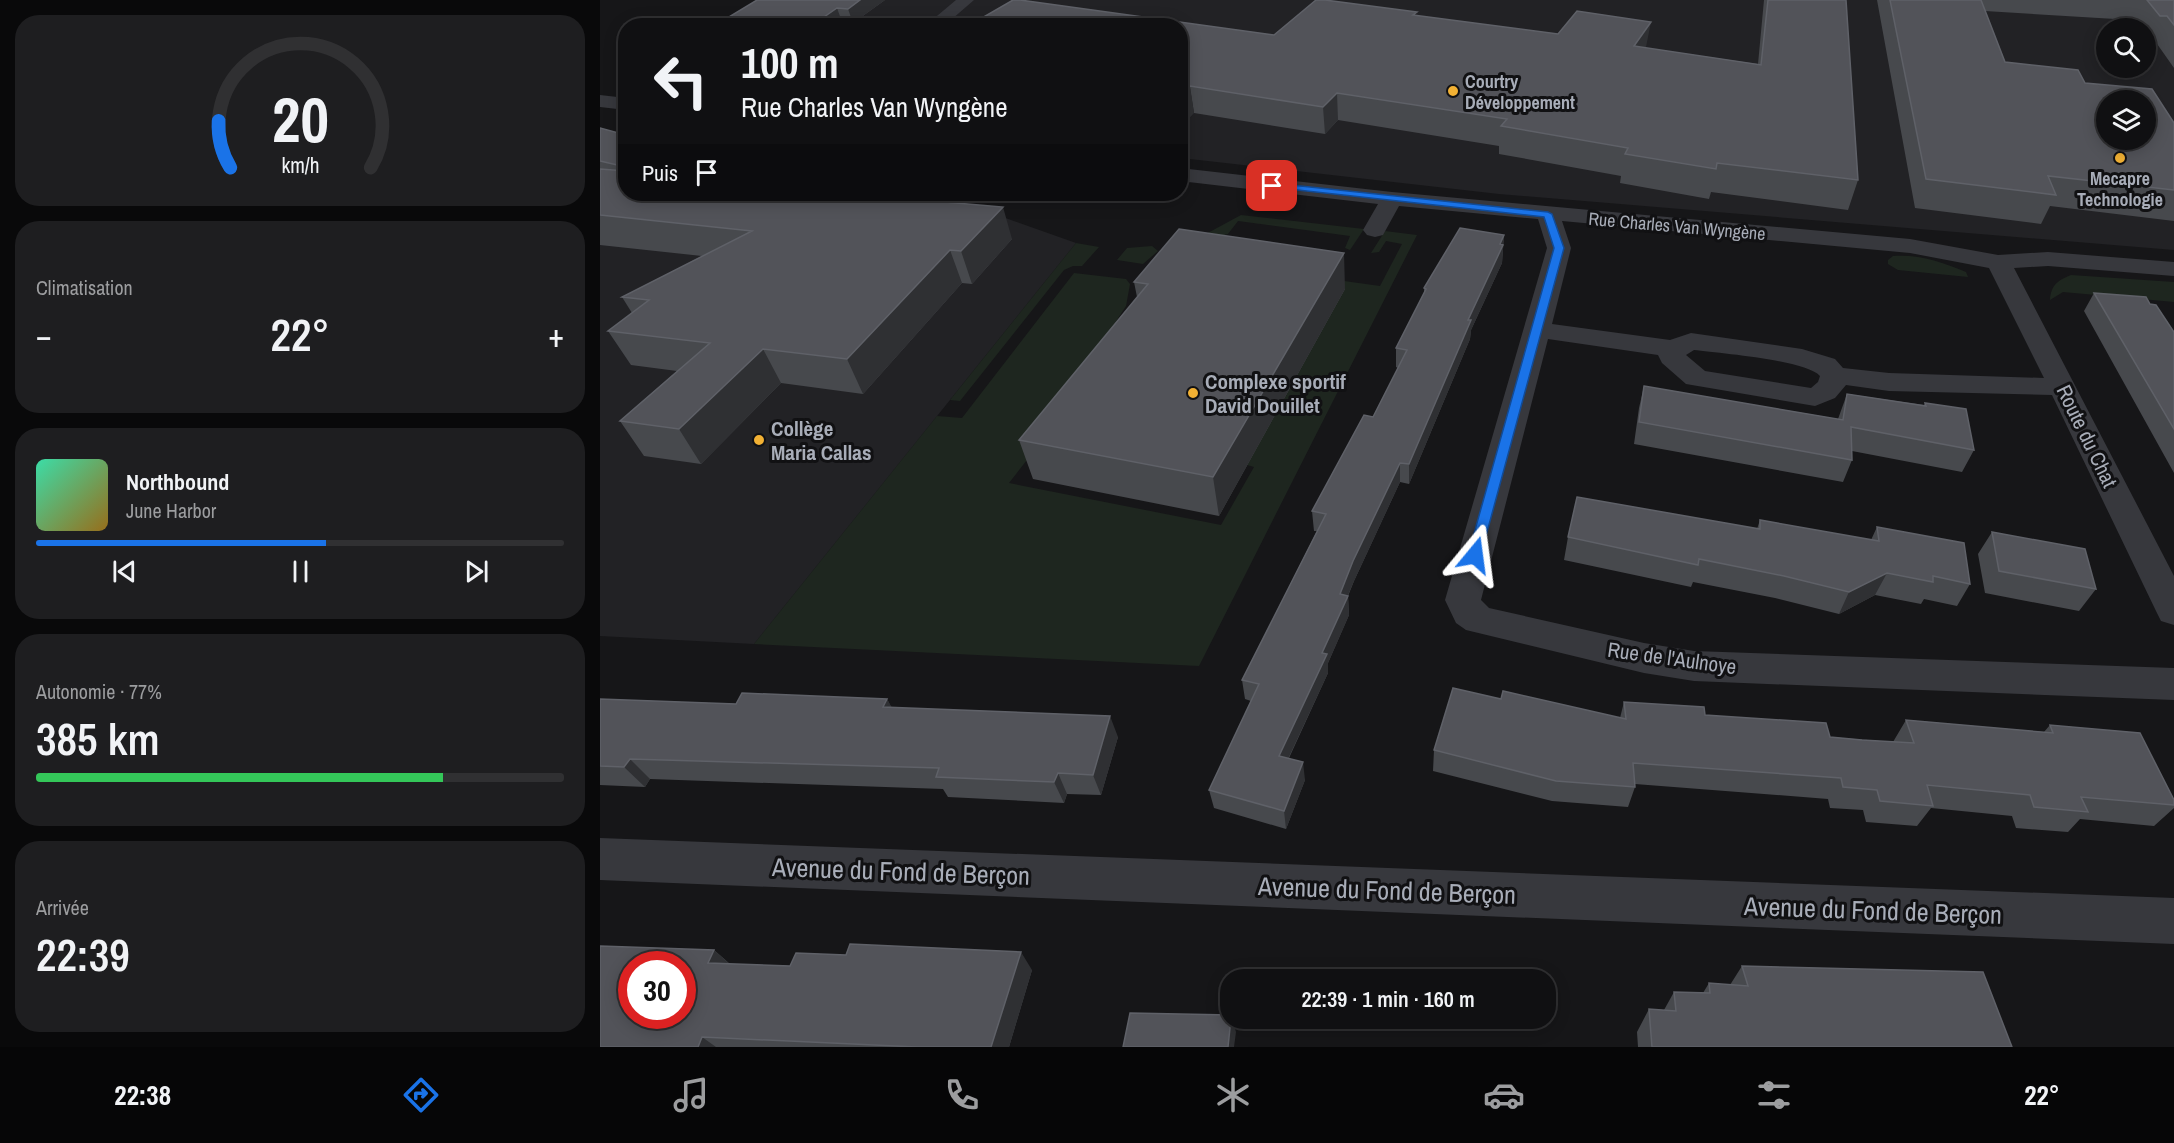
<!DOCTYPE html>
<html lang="fr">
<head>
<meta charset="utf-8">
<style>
  body { margin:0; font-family:"Archivo Narrow",sans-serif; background:#1e1e20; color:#f1f3f6; height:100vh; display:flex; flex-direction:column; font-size:22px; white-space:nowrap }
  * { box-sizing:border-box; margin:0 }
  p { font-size:20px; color:#9c9d9f }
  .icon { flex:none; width:33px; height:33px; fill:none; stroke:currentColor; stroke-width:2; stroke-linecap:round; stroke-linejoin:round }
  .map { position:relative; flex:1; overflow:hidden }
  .panel { display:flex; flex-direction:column; gap:15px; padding:15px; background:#09090a; width:600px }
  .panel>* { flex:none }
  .hud { position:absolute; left:18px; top:18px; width:570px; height:183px; border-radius:24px; box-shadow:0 3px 15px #0003,0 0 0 2px #303032; background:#101012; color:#f1f3f6; overflow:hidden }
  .controls { position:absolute; left:1496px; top:18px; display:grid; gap:12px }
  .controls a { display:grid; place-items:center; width:60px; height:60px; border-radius:50%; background:#101012; box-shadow:0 3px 15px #0003,0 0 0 2px #303032; font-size:30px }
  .speed { position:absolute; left:18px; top:951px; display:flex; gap:12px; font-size:30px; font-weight:700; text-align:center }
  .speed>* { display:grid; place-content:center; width:78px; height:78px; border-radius:50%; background:#101012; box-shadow:0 3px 15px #0003,0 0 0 2px #303032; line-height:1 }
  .speed .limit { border:9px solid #d22; background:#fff; color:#111 }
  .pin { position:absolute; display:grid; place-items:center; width:51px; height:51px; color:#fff; margin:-26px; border-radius:12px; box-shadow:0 3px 9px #0006 }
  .me { position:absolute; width:66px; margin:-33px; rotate:16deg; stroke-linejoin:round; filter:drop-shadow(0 0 4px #0008) }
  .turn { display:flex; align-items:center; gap:21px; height:126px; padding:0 24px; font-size:27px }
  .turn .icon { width:78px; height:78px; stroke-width:2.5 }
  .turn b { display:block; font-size:42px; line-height:51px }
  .then { display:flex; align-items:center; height:57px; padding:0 24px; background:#0003; gap:12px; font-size:22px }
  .big { font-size:45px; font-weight:600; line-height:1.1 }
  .panel .widget { flex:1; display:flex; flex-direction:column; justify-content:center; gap:9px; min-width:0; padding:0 21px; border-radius:24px; background:#1e1e20 }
  .panel .dial { align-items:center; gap:0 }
  .dial svg { height:156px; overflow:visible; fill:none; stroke:#303032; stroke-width:7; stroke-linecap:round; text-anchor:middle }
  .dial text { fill:#f1f3f6; stroke:none }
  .song { display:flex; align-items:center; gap:18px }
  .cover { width:72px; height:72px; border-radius:9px; background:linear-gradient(135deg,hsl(160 70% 55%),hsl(40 70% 35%)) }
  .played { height:6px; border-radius:3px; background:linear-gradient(90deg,#1a73e8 55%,#303032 55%) }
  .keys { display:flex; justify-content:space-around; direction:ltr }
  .heat { display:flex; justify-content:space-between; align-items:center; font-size:33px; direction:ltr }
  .charge { height:9px; border-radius:4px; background:linear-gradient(90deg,#34c759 77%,#303032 0) }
  .trip { position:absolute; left:620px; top:969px; width:336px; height:60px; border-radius:24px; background:#101012; box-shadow:0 3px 15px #0003,0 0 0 2px #303032; font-weight:600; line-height:60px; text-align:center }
  .dock { display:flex; height:96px; justify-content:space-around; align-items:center; background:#060607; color:#9c9d9f }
  .dock .icon { width:42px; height:42px }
  .dock .on { color:#1a73e8 }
  .dock b { font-size:27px; color:#f1f3f6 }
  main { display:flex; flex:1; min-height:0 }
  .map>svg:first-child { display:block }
  .built { fill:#222225; fill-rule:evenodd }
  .green { fill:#1e261f }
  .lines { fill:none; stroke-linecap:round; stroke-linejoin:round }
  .minor { fill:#37383d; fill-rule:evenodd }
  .wall { fill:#47494d }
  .shaded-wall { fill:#2f3033 }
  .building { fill:#525359; stroke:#5f6168; stroke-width:1.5; fill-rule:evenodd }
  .route { fill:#1a73e8; stroke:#114b97; stroke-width:1.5 }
  .poi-dot { fill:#f2b134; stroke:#111113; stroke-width:2 }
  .labels { text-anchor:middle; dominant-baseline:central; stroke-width:6; stroke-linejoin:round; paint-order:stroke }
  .far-poi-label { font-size:18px; font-weight:bold; fill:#a8adb8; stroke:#111113; text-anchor:start }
  .far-street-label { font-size:18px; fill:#a8adb8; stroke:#111113 }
  .poi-label { font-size:21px; font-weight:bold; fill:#a8adb8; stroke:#111113; text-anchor:start }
  .street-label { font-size:21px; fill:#a8adb8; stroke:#111113 }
  .near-street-label { font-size:26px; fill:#a8adb8; stroke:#111113 }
</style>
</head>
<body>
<main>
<section class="panel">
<div class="widget dial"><svg viewBox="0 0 100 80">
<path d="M14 69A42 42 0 1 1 86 69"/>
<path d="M14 69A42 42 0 0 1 8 45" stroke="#1a73e8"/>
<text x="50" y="56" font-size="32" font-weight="700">20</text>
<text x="50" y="72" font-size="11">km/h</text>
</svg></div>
<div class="widget"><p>Climatisation</p>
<div class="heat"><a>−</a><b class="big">22°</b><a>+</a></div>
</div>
<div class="widget">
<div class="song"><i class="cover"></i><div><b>Northbound</b><p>June Harbor</p></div></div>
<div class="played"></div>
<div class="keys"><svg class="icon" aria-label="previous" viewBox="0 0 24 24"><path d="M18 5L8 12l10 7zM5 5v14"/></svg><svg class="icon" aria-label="pause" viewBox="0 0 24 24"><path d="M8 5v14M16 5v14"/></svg><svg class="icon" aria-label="next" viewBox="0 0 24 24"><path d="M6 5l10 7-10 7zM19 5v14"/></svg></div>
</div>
<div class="widget"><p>Autonomie · 77%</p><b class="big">385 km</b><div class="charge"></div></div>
<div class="widget"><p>Arrivée</p><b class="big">22:39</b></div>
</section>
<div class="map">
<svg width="1574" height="1047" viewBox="0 0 1574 1047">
  <rect width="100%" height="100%" fill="#161618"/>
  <path class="built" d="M 179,0 L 1574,0 L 1574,250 L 899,194 L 581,158 L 580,26 L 146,26 ZM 1506,28 L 1545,28 L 1545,68 L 1506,68 ZM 1506,100 L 1545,100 L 1545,140 L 1506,140 Z
    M 338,194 L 476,243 L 154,644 L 0,636 L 0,226 Z"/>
  <path class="green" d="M 641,215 L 764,229 L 750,250 L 745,248 L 750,236 L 638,221 L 628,234 L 610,239 L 604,235 Z
    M 785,231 L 817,235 L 599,666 L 154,644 L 337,416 L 362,418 L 474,273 L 526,279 L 530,284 L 526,306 L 489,363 L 473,401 L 409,483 L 621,525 L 654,467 L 647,465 L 737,280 L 780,286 L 802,244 L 786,241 L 779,252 L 771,253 Z
    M 476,243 L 499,247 L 482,266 L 473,266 L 464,270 L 360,401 L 350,400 Z
    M 552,246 L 558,251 L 543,264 L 517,260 L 527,248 Z
    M 1293,256 C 1319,254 1342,262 1366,272 L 1368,277 L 1298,270 L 1288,264 L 1288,260 Z
    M 1471,275 L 1574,282 L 1574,302 L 1463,292 L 1450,300 C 1451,285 1458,280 1471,275 Z"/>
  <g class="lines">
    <path class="minor" d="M 356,0 L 374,0 L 344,26 L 325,26 Z
      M 0,95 L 26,98 L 26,110 L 0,107 Z
      M 580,168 L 792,192 L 1310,239 L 1398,255 L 1448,252 L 1574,262 L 1574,276 L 1448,266 L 1414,268 L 1574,576 L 1574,625 L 1561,621 L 1556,611 L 1452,395 L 1289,391 L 1246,385 L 1235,398 L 1215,406 L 1086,384 L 1062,363 L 1058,355 L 948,339 L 881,600 L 889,608 L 1044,643 L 1094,651 L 1574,668 L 1574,700 L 1094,681 L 1044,673 L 866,630 L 856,623 L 845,600 L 947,248 L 938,219 L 799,206 L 783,235 L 775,237 L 767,235 L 763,230 L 778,204 L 580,181 ZM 962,221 L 1310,253 L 1389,268 L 1444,378 L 1289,373 L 1243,368 L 1235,359 L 1202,349 L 1091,333 L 1070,340 L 952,324 L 971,248 ZM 1094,350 C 1119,353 1205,360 1220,376 L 1218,382 L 1211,388 L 1105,371 L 1086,355 Z
      M 0,838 L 1574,898 L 1574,944 L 0,880 Z"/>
  </g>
  <path class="wall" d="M 285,0 L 253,23 L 242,22 L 238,26 L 114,26 Z
    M 1164,0 L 1246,0 L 1258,180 L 1248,210 L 1111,192 L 1109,199 L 1020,183 L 1021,176 L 899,154 L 899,146 L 738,120 L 725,134 L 594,113 L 580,26 L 674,35 L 817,16 L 1046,47 L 1046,48 L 1158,64 Z
    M 1277,0 L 1574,0 L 1574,68 L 1555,41 L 1548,40 L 1545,37 L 1545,28 L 1538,28 L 1532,20 L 1385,11 L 1405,62 L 1485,83 L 1574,123 L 1574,221 L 1450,206 L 1441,224 L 1315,208 Z
    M 0,128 L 26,135 L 26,194 L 280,195 L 282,194 L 358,194 L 357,203 L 412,239 L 372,284 L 362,283 L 263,394 L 181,383 L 101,464 L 44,456 L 20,421 L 77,371 L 31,365 L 8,331 L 32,313 L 22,297 L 102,256 L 0,245 Z
    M 904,235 L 902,263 L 871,330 L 870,339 L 809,484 L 800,482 L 754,581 L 748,596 L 749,615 L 728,663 L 728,673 L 689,758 L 705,780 L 686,829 L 614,808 L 609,790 L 651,701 L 645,699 L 642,680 L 717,531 L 714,531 L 712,511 L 773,417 L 798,368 L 796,367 L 796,348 L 824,294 L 824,288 Z
    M 534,282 L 745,289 L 619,516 L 433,479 L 419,440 L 537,297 Z
    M 1494,293 L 1550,304 L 1574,332 L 1574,473 L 1484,311 Z
    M 1044,386 L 1238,419 L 1247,394 L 1324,405 L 1325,403 L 1374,450 L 1362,472 L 1252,451 L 1252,460 L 1243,482 L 1034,444 L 1039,408 Z
    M 1160,520 L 1271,540 L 1277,527 L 1370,584 L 1357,606 L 1324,599 L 1321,604 L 1275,595 L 1239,614 L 1175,598 L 1093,582 L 1091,587 L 964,560 L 968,537 L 1157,529 Z
    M 1392,532 L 1496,589 L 1479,611 L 1385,593 L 1378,554 Z
    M 0,699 L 136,704 L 287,699 L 291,707 L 518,737 L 501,795 L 467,794 L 464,803 L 348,797 L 343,789 L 50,779 L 45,787 L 0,785 Z
    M 1024,702 L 1105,715 L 1230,737 L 1293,742 L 1306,720 L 1444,732 L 1450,725 L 1574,800 L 1574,808 L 1554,826 L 1480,819 L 1468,832 L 1416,828 L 1412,816 L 1331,808 L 1317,826 L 1266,822 L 1263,810 L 1230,808 L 1228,799 L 1035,784 L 1035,787 L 1028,807 L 952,801 L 833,771 L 834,750 L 1020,718 Z
    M 114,950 L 130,964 L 190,966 L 432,970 L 409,1047 L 0,1047 Z
    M 1142,966 L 1412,1047 L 1038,1047 L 1037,1032 L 1049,1009 L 1064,1010 L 1074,992 L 1103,993 L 1109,983 L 1130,985 Z"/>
  <path class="shaded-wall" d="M 260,0 L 285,0 L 253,23 L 248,9 Z
    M 237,8 L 242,22 L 238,26 L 211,26 Z
    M 1051,22 L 1046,47 L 1030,72 L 1034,46 Z
    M 590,86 L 594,113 L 580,128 L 580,96 Z
    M 737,93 L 738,120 L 725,134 L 723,107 Z
    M 346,194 L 358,194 L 356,234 L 345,202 Z
    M 403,207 L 412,239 L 372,284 L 361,251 Z
    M 904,235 L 902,263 L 871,330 L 870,339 L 809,484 L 809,464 L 868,320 Z
    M 350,250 L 362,283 L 263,394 L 247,359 Z
    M 744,253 L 745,289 L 619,516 L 613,477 Z
    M 163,349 L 181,383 L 101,464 L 79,429 Z
    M 800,463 L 800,482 L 754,581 L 742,609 L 748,596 L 749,615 L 728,663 L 728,673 L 681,774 L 679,756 L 722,653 L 740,594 L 753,561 Z
    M 1287,573 L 1275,595 L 1239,614 L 1249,592 Z
    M 287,699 L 299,720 L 283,707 Z
    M 510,716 L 518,737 L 501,795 L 493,775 Z
    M 30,759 L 50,779 L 45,787 L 24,767 Z
    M 703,762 L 705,780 L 686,829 L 684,811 Z
    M 458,773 L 467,794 L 464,803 L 454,782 Z
    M 114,950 L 134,968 L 108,963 Z
    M 421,952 L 432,970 L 409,1047 L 391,1047 Z
    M 631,1018 L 632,1018 L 636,1032 L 634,1047 L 628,1047 Z
    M 102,1037 L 116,1047 L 98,1047 Z"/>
  <path class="building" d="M 157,0 L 260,0 L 248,9 L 237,8 L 211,26 L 114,26 Z
    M 413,0 L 420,0 L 674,35 L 716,0 L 725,0 L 817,12 L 813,15 L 958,34 L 977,11 L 1051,22 L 1034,46 L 1161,65 L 1168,0 L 1246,0 L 1258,180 L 1117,163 L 1116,169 L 1025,154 L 1028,148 L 901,126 L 907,119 L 737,93 L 723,107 L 590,86 L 580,96 L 580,26 L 368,26 Z
    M 1290,0 L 1381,0 L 1405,62 L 1478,70 L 1485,83 L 1552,89 L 1574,123 L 1574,190 L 1448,176 L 1456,195 L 1326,179 ZM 1506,100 L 1545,100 L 1545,140 L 1506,140 Z
    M 1547,0 L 1574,0 L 1574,25 L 1567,16 L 1560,16 Z
    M 0,128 L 26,135 L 26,167 L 0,161 Z
    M 0,169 L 26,171 L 26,194 L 259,194 L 280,195 L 282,194 L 346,194 L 345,202 L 403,207 L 361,251 L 350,250 L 247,359 L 163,349 L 79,429 L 20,421 L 110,343 L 8,331 L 49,300 L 22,297 L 152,231 L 0,215 Z
    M 860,228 L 904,235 L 900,244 L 903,245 L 868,320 L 871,320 L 809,464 L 800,463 L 753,561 L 740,594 L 748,596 L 722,653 L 727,654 L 679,756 L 703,762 L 684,811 L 609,790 L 659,684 L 642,680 L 726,514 L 712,511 L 764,415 L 773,417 L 807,350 L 796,348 L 826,289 L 824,288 Z
    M 579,229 L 744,253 L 613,477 L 419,440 L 548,284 L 534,282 Z
    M 1494,293 L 1546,297 L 1550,304 L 1556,305 L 1574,332 L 1574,429 Z
    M 1044,386 L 1243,420 L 1247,394 L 1326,406 L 1325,403 L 1366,409 L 1374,450 L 1251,427 L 1252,460 L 1039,422 Z
    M 977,497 L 1160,529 L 1160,520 L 1279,541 L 1277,527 L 1364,543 L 1370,584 L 1333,576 L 1333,582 L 1287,573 L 1249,592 L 1184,576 L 1099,559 L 1098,565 L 968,537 Z
    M 1392,532 L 1485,549 L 1496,589 L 1399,571 Z
    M 853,688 L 901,699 L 903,691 L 1026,719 L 1024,702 L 1104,707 L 1105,715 L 1226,723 L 1230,737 L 1262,740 L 1314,743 L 1306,720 L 1453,733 L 1450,725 L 1540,733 L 1574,800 L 1574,805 L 1481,797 L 1488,812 L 1434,807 L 1430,795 L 1327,785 L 1333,806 L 1280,801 L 1277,790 L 1243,787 L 1241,778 L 1033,763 L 1035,787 L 956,781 L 834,750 Z
    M 142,693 L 287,699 L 283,707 L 510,716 L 493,775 L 458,773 L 454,782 L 336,777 L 339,768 L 30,759 L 24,767 L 0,766 L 0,699 L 136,704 Z
    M 250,944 L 421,952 L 391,1047 L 317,1047 L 102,1037 L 98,1047 L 0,1047 L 0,946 L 114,950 L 108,963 L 190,966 L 196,953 L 246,955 ZM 32,964 L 82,964 L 82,1016 L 32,1016 Z
    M 1142,966 L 1383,972 L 1412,1047 L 1052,1047 L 1049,1009 L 1076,1011 L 1074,992 L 1110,993 L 1109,983 L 1148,986 Z
    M 530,1013 L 630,1015 L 631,1018 L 628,1047 L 523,1047 Z"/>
  <path class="route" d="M 672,183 L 948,212 L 952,214 L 964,248 L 880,558 L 875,560 L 868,555 L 954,248 L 944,217 L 669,187 L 669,184 Z"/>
  <g class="poi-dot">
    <circle cx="853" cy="91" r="6"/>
    <circle cx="1520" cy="158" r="6"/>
    <circle cx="593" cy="393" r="6"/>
    <circle cx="159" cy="440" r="6"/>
  </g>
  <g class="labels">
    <g class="far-poi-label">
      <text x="865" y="81">Courtry<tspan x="865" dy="21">Développement</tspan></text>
      <text x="1520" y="178" text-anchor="middle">Mecapre<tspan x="1520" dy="21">Technologie</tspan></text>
    </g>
    <g class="far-street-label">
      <text transform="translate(1077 226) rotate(5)">Rue Charles Van Wyngène</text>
    </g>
    <g class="poi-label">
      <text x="605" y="381">Complexe sportif<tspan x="605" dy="24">David Douillet</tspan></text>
      <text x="171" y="428">Collège<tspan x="171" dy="24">Maria Callas</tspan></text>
    </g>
    <g class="street-label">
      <text transform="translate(1487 436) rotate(64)">Route du Chat</text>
      <text transform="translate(1072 658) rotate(8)">Rue de l'Aulnoye</text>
    </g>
    <g class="near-street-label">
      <text transform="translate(301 871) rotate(2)">Avenue du Fond de Berçon</text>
      <text transform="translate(787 890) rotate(2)">Avenue du Fond de Berçon</text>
      <text transform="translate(1273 910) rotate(2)">Avenue du Fond de Berçon</text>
    </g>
  </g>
</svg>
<div class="controls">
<a><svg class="icon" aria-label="search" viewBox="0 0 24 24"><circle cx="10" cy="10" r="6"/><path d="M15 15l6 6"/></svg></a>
<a><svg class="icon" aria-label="layers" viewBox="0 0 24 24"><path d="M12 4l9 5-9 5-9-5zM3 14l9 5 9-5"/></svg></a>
</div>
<div class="speed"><div class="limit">30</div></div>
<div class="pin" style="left:672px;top:186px;background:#d93025"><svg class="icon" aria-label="arrive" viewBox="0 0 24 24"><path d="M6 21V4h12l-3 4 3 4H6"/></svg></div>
<svg class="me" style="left:875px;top:555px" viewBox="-20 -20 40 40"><path d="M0-17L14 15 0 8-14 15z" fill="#1a73e8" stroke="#fff" stroke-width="4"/></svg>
<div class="trip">22:39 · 1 min · 160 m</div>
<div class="hud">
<div class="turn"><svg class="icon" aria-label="left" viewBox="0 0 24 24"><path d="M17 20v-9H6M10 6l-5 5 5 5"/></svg><div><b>100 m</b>Rue Charles Van Wyngène</div></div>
<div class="then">Puis<svg class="icon" aria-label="arrive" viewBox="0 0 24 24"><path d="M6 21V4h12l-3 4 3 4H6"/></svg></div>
</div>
</div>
</main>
<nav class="dock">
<b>22:38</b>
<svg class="icon on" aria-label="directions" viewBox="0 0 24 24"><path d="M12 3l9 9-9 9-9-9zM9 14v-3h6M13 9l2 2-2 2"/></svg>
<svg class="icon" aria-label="music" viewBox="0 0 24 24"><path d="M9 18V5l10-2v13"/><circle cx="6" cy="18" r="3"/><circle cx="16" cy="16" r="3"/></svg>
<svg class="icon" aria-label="phone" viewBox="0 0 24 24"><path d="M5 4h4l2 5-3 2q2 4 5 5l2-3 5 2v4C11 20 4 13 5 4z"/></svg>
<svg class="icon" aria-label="climate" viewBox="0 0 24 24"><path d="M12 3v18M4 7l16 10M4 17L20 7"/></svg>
<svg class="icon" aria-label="car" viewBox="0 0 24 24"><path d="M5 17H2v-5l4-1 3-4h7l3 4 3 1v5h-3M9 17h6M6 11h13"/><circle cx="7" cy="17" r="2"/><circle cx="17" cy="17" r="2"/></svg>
<svg class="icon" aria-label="filters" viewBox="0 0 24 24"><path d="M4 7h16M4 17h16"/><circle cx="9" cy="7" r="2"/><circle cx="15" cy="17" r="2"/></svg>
<b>22°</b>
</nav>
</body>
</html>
